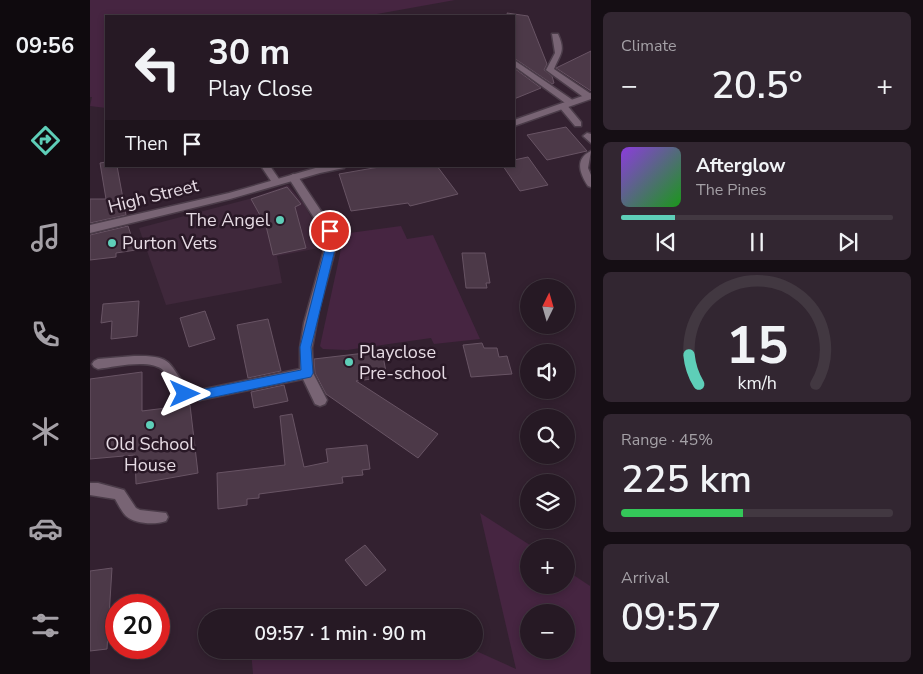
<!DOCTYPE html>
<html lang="en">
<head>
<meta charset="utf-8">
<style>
  body { margin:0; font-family:"Nunito Sans",sans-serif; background:#322631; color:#f1f3f6; height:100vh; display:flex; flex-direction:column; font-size:19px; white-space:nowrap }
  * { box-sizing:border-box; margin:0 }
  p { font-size:16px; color:#a4a0a6 }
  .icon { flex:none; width:28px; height:28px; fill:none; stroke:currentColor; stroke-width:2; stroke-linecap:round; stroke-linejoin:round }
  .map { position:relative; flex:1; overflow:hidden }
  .details { display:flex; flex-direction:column; gap:12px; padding:12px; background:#150e14; width:332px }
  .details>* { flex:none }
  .guide { position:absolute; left:15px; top:15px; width:410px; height:152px; border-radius:0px; box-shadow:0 2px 8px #0003,0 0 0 1px #423841; background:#261924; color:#f1f3f6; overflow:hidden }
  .needle { width:32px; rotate:5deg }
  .controls { position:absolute; left:430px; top:279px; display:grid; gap:10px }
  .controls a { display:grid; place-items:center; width:55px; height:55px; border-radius:50%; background:#261924; box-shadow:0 2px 8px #0003,0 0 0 1px #423841; font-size:25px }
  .speed { position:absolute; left:15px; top:594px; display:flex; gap:10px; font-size:25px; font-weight:700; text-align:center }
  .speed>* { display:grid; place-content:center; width:65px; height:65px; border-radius:50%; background:#261924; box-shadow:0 2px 8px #0003,0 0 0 1px #423841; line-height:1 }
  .speed .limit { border:8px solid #d22; background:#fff; color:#111 }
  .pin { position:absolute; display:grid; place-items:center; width:42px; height:42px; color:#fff; margin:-21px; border:2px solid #fff; border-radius:50%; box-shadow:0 1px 5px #0007 }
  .me { position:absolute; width:55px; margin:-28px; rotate:90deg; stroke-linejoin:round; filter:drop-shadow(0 0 4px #0008) }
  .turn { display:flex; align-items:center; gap:18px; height:105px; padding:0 20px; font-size:22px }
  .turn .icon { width:65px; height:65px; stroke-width:2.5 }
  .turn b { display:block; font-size:35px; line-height:42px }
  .then { display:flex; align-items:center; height:48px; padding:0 20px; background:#0003; gap:10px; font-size:19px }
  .big { font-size:38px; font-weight:600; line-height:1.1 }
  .details .widget { flex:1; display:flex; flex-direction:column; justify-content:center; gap:8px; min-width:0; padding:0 18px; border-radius:8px; background:#322631 }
  .details .dial { align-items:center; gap:0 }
  .dial svg { height:130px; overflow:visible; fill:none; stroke:#423841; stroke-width:7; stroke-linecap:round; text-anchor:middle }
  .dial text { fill:#f1f3f6; stroke:none }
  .song { display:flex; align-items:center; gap:15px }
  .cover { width:60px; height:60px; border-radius:8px; background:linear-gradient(135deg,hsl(270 70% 55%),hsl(120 70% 35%)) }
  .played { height:5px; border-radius:2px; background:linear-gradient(90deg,#5eceb8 20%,#423841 20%) }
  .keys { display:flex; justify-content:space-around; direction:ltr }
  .heat { display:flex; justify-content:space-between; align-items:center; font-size:28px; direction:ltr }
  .charge { height:8px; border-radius:4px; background:linear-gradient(90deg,#34c759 45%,#423841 0) }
  .trip { position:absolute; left:108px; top:609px; width:285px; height:50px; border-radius:25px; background:#261924; box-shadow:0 2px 8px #0003,0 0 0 1px #423841; font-weight:600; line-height:50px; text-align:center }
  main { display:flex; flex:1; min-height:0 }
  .tabs { display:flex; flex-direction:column; width:90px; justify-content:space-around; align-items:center; background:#0f0a0e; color:#a4a0a6 }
  .tabs .icon { width:35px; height:35px }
  .tabs .selected { color:#5eceb8 }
  .tabs b { font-size:22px; color:#f1f3f6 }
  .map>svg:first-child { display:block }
  .built { fill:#3f283b }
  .green { fill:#462541; fill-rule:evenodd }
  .building { fill:#4c3948; stroke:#685464 }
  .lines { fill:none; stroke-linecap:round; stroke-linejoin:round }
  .lane-casing { stroke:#4b3c49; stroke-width:3 }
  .street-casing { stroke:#4b3c49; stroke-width:3 }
  .secondary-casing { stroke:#4b3c49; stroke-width:3 }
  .lane { fill:#786474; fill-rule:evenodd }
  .street { fill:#786474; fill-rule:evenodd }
  .secondary { fill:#786474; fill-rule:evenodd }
  .route { fill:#1a73e8; stroke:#114b97 }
  .poi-dot { fill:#5eceb8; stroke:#291826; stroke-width:2 }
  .labels { text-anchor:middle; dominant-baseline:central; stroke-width:5; stroke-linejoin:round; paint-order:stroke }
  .street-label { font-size:18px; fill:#e6dbe4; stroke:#291826 }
  .poi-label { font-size:18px; fill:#e6dbe4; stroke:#291826; text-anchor:start }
</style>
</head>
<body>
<main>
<nav class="tabs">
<b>09:56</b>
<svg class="icon selected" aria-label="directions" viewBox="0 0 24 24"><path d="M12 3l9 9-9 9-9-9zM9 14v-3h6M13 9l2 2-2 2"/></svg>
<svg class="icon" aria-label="music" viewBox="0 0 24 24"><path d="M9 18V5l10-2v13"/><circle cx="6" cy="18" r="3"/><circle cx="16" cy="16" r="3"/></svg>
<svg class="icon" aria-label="phone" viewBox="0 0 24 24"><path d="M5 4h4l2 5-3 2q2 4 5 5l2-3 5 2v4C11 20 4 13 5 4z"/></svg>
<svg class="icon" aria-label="climate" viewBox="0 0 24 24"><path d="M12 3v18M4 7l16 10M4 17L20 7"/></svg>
<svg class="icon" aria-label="car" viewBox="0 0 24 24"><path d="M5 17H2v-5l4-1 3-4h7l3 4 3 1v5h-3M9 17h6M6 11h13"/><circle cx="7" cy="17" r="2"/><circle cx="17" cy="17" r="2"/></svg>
<svg class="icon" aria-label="filters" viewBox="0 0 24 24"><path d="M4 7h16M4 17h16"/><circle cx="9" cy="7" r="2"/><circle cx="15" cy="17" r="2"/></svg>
</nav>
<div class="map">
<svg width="501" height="674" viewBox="0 0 501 674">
  <rect width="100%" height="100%" fill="#332130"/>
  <path class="built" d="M 198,185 L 214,204 L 230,234 L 234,247 L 187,256 L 192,283 L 76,305 L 49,228 L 159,199 Z"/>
  <path class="green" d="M 0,0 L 365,0 L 287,14 L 288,16 L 16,16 L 16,108 L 0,106 L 2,97 L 0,97 Z
    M 311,226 L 317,239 L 343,235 L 390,339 L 344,344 L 341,338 L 257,350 L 233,349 L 230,346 L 250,254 L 252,234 Z
    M 390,513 L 443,547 L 439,548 L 439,585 L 476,585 L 476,570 L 500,586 L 500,674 L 163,674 L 161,650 L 384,650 L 426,669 ZM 439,612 L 476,612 L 476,650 L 439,650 Z"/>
  <path class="building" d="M 417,13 L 438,16 L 457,64 L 454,70 L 462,76 L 464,83 L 462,84 L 424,58 L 424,16 L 418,16 Z
    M 501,51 L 501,91 L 466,68 Z
    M 424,68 L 451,88 L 424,99 Z
    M 476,127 L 497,151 L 457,160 L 437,135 Z
    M 438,157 L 458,185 L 430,191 L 413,166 L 424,166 L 424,160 Z
    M 16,162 L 16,166 L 27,166 L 36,215 L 0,223 L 0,199 L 16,199 L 10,163 Z
    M 295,166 L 347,166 L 368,194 L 320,206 L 318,203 L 261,211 L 249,174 Z
    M 197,187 L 211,204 L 205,207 L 216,248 L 183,255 L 176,226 L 161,199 Z
    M 38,226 L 46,250 L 26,253 L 26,257 L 0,260 L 0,235 Z
    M 372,253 L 395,253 L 400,283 L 396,283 L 397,288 L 376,288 Z
    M 49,301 L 47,336 L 21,339 L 22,321 L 11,323 L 13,304 Z
    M 115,311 L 125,339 L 99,347 L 90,318 Z
    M 178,319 L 191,371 L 158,378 L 147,325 Z
    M 392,343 L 394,348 L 407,348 L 409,357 L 417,356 L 422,374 L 381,377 L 373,345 Z
    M 292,351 L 297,377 L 266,381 L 348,434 L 328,458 L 236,394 L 225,373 L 224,359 Z
    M 52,372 L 52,411 L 100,405 L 108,473 L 46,484 L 45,455 L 0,459 L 0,379 Z
    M 194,385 L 198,401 L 164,408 L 161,392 Z
    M 202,414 L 214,467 L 238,462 L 236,449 L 277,445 L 280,469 L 272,470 L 273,475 L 252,477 L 253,483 L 169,494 L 169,498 L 157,499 L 157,505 L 128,509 L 127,473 L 195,465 L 190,416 Z
    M 275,545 L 296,570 L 276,586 L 255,560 Z
    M 22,568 L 17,649 L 0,651 L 0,571 Z"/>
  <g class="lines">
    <defs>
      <path id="lane" d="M 462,34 L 468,34 C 476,52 470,54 464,69 L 501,94 L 501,99 L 496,99 L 456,70 L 465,53 Z
        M 424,60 L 484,101 L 484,105 L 478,105 L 424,66 Z
        M 473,103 L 476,104 L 491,122 L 491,126 L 485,126 L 470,108 L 469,106 Z
        M 497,133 L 501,134 L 501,143 L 493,136 Z
        M 501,151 L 498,168 L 501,175 L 501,187 L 498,186 C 490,174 484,159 501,151 Z
        M 171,166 L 180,166 L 191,182 L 189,184 L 183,184 Z
        M 44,356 C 84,355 77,363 98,389 L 114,392 L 116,395 L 114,398 L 110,400 L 91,397 C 84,390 81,378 74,371 C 61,358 25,367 8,369 L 4,367 L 2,364 L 4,361 L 8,359 Z
        M 0,483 L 8,483 L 34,490 L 46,508 L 50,510 L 76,513 L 78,517 L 76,521 C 65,525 45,524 36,516 C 32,512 28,504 25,499 L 0,495 Z"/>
      <path id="street" d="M 203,174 L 207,175 L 247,235 L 245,250 L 229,310 L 222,348 L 223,373 L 237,400 L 235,404 L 230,406 L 225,404 L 213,379 L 110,400 L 105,399 L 103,395 L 105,391 L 110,390 L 210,369 L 210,348 L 214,323 L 234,250 L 235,235 L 198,177 Z"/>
      <path id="secondary" d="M 501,93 L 501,99 L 424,126 L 424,120 Z
        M 255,166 L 254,168 L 230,173 L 140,199 L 0,233 L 0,225 L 139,193 L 229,167 Z"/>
    </defs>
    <use href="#lane" class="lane-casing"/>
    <use href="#street" class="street-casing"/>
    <use href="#secondary" class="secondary-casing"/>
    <use href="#lane" class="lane"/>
    <use href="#street" class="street"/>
    <use href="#secondary" class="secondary"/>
  </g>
  <path class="route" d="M 240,228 L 245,231 L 246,245 L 221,347 L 223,373 L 221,377 L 110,400 L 91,397 L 89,394 L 91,390 L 95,389 L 110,390 L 211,370 L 210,347 L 236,245 L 235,231 Z"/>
  <g class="poi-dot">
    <circle cx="190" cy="220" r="5"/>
    <circle cx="22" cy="243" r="5"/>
    <circle cx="259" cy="362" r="5"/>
    <circle cx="60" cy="425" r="5"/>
  </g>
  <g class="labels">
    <g class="street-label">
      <text transform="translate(63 196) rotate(-14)">High Street</text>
    </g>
    <g class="poi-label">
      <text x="180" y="220" text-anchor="end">The Angel</text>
      <text x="32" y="243">Purton Vets</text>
      <text x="269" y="352">Playclose<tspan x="269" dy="21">Pre-school</tspan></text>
      <text x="60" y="444" text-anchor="middle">Old School<tspan x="60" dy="21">House</tspan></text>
    </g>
  </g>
</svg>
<div class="controls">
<a><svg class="needle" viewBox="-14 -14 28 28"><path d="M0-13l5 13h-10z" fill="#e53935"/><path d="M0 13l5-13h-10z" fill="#a4a0a6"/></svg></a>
<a><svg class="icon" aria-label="sound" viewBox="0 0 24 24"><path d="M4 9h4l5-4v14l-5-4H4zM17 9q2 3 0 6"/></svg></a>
<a><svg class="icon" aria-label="search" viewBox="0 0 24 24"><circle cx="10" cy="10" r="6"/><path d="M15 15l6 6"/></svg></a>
<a><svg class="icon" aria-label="layers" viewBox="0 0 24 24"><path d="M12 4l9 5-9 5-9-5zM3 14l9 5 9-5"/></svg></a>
<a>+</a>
<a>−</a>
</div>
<div class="speed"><div class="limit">20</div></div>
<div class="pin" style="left:240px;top:231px;background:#d93025"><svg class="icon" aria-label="arrive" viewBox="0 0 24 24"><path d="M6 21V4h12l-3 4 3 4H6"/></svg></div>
<svg class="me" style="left:95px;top:394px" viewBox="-20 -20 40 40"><path d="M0-17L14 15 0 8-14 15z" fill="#1a73e8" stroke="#fff" stroke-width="4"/></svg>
<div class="trip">09:57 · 1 min · 90 m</div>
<div class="guide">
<div class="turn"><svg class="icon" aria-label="left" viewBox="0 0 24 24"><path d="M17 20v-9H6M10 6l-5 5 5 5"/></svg><div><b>30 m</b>Play Close</div></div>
<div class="then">Then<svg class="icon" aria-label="arrive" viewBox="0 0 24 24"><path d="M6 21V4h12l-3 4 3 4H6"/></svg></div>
</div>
</div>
<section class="details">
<div class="widget"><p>Climate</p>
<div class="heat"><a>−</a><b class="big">20.5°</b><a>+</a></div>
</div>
<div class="widget">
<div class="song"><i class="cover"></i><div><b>Afterglow</b><p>The Pines</p></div></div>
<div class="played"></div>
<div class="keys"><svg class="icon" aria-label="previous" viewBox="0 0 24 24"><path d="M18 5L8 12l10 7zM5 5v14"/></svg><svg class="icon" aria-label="pause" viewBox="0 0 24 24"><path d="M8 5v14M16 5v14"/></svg><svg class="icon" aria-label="next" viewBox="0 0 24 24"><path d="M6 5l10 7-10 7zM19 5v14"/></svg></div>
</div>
<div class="widget dial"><svg viewBox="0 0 100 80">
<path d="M14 69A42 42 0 1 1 86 69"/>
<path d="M14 69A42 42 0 0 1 8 51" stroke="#5eceb8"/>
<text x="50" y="56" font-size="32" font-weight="700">15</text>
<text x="50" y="72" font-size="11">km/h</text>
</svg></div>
<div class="widget"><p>Range · 45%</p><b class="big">225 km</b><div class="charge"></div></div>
<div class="widget"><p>Arrival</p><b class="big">09:57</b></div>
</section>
</main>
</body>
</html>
